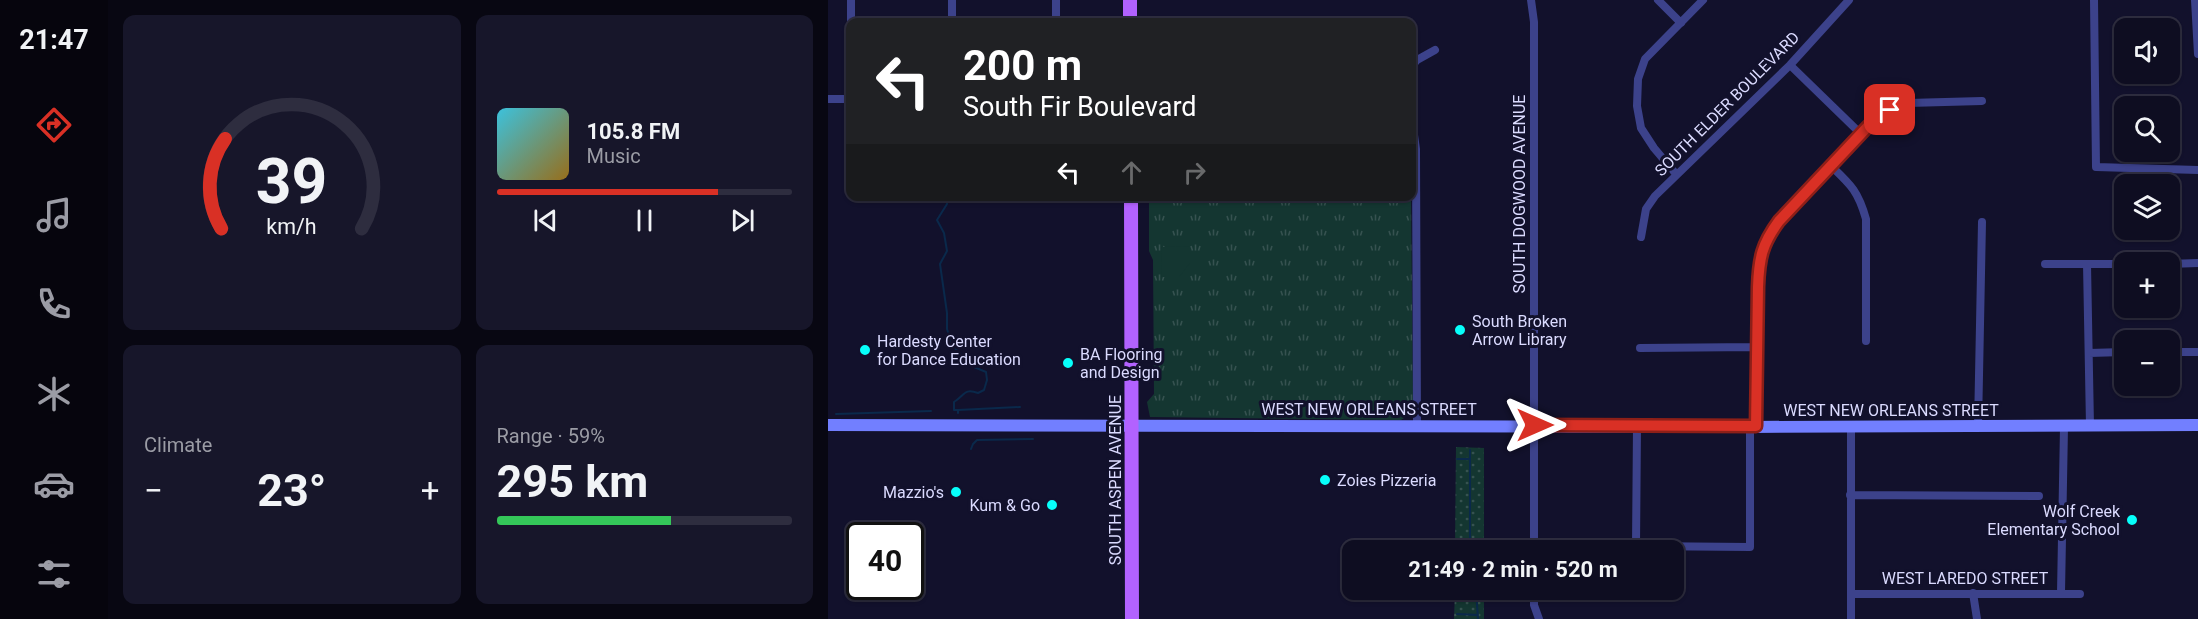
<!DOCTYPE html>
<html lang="en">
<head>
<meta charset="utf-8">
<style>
  body { margin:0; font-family:Roboto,sans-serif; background:#17162a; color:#f1f3f6; height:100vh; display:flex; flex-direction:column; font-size:22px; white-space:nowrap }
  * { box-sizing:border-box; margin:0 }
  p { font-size:20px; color:#9b9ca5 }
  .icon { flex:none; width:33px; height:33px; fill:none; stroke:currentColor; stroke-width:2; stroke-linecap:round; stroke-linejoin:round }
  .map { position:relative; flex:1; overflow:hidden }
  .drawer { display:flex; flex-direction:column; gap:15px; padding:15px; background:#080712; width:720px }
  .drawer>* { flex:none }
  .top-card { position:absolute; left:18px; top:18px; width:570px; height:183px; border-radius:12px; box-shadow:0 2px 4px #0004,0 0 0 2px #2e2d3f; background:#202124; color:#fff; overflow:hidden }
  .controls { position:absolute; left:1286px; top:18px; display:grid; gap:12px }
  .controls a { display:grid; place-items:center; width:66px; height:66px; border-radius:12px; background:#0e0d21; box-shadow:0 2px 4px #0004,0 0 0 2px #2e2d3f; font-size:30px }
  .speed { position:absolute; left:18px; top:522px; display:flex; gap:12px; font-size:30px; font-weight:700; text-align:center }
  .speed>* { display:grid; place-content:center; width:78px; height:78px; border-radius:50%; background:#0e0d21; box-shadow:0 2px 4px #0004,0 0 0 2px #2e2d3f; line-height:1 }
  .speed .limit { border:3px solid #111; border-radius:9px; background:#fff; color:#111 }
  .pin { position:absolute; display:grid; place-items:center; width:51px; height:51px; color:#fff; margin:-26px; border-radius:12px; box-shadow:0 3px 9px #0006 }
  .me { position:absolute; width:66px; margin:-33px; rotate:90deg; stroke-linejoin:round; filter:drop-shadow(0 0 4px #0008) }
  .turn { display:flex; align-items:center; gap:21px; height:126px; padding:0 18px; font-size:27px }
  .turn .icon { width:78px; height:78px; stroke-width:2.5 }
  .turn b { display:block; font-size:42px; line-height:51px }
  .lanes { display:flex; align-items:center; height:57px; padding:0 18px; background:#0003; justify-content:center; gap:30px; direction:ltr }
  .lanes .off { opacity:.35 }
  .big { font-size:45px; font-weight:700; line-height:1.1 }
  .drawer .tile { flex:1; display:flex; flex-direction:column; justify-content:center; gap:9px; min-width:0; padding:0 21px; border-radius:12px; background:#17162a }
  .drawer .dial { align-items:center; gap:0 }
  .dial svg { height:156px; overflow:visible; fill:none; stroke:#2e2d3f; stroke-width:7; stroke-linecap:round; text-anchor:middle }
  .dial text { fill:#f1f3f6; stroke:none }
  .song { display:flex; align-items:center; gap:18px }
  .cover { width:72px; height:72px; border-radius:9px; background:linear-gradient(135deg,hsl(190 70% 55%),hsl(40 70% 35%)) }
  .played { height:6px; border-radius:3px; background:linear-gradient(90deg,#d93025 75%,#2e2d3f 75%) }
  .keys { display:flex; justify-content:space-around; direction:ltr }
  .heat { display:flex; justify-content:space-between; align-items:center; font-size:33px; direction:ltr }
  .charge { height:9px; border-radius:4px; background:linear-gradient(90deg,#34c759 59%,#2e2d3f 0) }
  .drawer .tiles { flex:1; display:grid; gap:15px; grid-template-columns:repeat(2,1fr) }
  .trip { position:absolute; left:514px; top:540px; width:342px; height:60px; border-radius:12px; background:#0e0d21; box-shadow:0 2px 4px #0004,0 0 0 2px #2e2d3f; font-weight:700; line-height:60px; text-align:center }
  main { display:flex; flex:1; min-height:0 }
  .tabs { display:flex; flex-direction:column; width:108px; justify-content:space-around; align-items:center; background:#06050d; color:#9b9ca5 }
  .tabs .icon { width:42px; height:42px }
  .tabs .active { color:#d93025 }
  .tabs b { font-size:27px; color:#f1f3f6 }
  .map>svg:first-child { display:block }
  .grass { fill:url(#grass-tufts) }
  .park { fill:url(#park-dots) }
  .pitch { fill:#143631 }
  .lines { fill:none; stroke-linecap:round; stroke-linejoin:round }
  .stream { stroke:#0a294b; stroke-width:2 }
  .street { stroke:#3c428b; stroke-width:8 }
  .secondary { stroke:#727fff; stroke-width:12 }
  .primary { stroke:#b262ff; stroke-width:14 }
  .route-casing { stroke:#8d1f18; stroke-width:15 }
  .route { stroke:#d93025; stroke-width:10 }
  .poi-dot { fill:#07fffb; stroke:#12112c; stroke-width:2 }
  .labels { text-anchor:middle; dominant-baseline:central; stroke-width:6; stroke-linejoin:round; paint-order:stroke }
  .street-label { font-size:16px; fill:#dbdbff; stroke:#12112c }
  .poi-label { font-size:16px; fill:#dbdbff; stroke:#12112c; text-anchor:start }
</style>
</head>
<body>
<main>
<nav class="tabs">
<b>21:47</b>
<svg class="icon active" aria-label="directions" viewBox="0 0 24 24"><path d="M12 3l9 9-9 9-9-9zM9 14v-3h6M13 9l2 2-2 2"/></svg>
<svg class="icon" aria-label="music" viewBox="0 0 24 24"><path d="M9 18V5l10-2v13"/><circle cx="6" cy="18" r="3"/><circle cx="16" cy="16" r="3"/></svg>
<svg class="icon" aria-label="phone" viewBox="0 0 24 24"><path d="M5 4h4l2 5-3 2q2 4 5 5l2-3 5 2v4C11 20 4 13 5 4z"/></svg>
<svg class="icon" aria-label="climate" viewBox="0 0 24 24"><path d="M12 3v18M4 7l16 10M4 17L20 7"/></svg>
<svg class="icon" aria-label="car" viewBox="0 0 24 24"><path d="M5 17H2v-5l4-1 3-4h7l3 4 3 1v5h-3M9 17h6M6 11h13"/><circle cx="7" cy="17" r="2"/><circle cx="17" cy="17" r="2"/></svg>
<svg class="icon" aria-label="filters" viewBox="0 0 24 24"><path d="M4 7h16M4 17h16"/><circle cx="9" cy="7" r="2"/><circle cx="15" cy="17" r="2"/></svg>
</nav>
<section class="drawer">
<div class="tiles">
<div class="tile dial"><svg viewBox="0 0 100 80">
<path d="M14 69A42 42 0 1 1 86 69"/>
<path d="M14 69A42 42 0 0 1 16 23" stroke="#d93025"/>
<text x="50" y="56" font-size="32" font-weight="700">39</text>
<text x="50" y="72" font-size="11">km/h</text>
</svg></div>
<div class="tile">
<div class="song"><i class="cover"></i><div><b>105.8 FM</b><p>Music</p></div></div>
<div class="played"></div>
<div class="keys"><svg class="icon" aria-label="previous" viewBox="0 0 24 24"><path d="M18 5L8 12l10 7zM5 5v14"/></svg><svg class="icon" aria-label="pause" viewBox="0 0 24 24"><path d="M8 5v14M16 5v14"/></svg><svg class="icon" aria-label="next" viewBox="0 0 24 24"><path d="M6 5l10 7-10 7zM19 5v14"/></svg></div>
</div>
<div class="tile"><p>Climate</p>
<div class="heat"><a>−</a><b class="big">23°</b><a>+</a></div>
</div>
<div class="tile"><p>Range · 59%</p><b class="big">295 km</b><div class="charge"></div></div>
</div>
</section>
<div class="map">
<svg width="1370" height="619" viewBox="0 0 1370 619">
  <defs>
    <pattern id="grass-tufts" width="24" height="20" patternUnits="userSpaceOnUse" patternTransform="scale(1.5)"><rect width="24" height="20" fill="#143631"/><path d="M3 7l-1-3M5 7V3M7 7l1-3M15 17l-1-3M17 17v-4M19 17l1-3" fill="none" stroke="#365250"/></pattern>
    <pattern id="park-dots" width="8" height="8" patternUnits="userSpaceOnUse" patternTransform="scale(1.5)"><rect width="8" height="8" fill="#143631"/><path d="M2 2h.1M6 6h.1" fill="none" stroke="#365250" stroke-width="1.8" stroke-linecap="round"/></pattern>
  </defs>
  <rect width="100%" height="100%" fill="#12112c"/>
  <path class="grass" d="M 321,197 L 583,197 L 585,405 L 582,414 L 573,420 L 322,417 L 319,402 L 326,394 L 325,260 L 321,251 Z"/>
  <path class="park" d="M 628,447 L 656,448 L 656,550 L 627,550 Z
    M 627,590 L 656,590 L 656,619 L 626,619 Z"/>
  <path class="pitch" d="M 362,246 L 362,263 L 351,277 L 334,277 L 333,247 Z"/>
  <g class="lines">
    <path class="stream" d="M 119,196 L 119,204 L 109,220 L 116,233 L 119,251 L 112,264 L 119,313 L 119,329 L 124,345 L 146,367 L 158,372 L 159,380 L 156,390 L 150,393 C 136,388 137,395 126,402 L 126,410 L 130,410 L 130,413
      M 130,410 L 192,407
      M 8,414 L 103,411
      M 143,449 L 145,444 L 149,440 L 205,439
      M 642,450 L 642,550
      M 629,459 L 642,459
      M 648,590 L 650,619
      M 629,614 L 650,615"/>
    <path class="street" d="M 23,0 L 23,22
      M 124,0 L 124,22
      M 228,0 L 228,22
      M 703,0 L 706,22 L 706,550
      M 830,0 L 853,23
      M 1266,0 L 1268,167 L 1370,170
      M 1367,0 L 1370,54
      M 962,65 L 1033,134
      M 584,66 L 589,60 L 607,50
      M 0,99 L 22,99
      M 584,121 L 588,149 L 589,426
      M 1003,166 C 1023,185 1030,191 1038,219 L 1038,341
      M 848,174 L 826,148 L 813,128 L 809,106 L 810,79 L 817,59 L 875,0
      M 813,237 L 818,209 L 827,196 L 962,65 L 1021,0
      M 1217,264 L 1296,264
      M 1259,264 L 1262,426
      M 1341,264 L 1370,263
      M 812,348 L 928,347
      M 1341,352 L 1370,352
      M 1261,353 L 1296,352
      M 809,426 L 808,546 L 922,547 L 922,427
      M 928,426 L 931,267 L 938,238 L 951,221 L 1045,121 L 1062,110 L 1080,103 L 1154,101
      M 1023,427 L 1023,619
      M 1150,427 L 1154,222
      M 1022,495 L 1211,496
      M 706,590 L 706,605 L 711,619
      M 1145,593 L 1149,619
      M 1233,593 L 1236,427
      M 1023,594 L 1252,594"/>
    <path class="secondary" d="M 0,425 L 922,427 L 1370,425"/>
    <path class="primary" d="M 302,0 L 302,22
      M 303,196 L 304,619"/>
  </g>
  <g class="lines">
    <defs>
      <path id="route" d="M 707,425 L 928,426 L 930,287 C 931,258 934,244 951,221 L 1045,121 L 1062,110"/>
    </defs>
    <use href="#route" class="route-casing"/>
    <use href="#route" class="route"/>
  </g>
  <g class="poi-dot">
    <circle cx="632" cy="330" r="6"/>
    <circle cx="37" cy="350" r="6"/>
    <circle cx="240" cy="363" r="6"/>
    <circle cx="497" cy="480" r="6"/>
    <circle cx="128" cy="492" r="6"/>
    <circle cx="224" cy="505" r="6"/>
    <circle cx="1304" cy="520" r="6"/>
  </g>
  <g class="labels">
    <g class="street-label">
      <text transform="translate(899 104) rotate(-45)">SOUTH ELDER BOULEVARD</text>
      <text transform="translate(691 194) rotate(-90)">SOUTH DOGWOOD AVENUE</text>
      <text x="541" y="409">WEST NEW ORLEANS STREET</text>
      <text x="1063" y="410">WEST NEW ORLEANS STREET</text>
      <text transform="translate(287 480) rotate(-90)">SOUTH ASPEN AVENUE</text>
      <text x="1137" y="578">WEST LAREDO STREET</text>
    </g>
    <g class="poi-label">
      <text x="644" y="321">South Broken<tspan x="644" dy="18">Arrow Library</tspan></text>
      <text x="49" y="341">Hardesty Center<tspan x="49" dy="18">for Dance Education</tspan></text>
      <text x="252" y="354">BA Flooring<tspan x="252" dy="18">and Design</tspan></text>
      <text x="509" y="480">Zoies Pizzeria</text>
      <text x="116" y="492" text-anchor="end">Mazzio's</text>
      <text x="212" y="505" text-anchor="end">Kum &amp; Go</text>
      <text x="1292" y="511" text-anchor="end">Wolf Creek<tspan x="1292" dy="18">Elementary School</tspan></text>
    </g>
  </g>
</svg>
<div class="controls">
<a><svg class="icon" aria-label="sound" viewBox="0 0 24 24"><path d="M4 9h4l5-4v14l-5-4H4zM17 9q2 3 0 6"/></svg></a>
<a><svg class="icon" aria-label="search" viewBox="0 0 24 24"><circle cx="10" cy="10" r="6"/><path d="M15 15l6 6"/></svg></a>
<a><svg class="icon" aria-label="layers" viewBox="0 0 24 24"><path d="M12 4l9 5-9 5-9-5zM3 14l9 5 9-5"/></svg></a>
<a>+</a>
<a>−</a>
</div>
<div class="speed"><div class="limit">40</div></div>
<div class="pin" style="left:1062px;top:110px;background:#d93025"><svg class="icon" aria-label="arrive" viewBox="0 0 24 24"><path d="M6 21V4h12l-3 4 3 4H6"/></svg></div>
<svg class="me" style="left:707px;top:425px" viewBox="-20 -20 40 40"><path d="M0-17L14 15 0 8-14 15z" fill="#d93025" stroke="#fff" stroke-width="4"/></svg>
<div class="trip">21:49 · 2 min · 520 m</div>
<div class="top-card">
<div class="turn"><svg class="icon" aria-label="left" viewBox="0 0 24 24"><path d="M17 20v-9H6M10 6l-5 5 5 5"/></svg><div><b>200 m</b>South Fir Boulevard</div></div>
<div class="lanes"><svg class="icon" aria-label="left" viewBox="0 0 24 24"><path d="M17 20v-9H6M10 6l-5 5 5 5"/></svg><svg class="icon off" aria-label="ahead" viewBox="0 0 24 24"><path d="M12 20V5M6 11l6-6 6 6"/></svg><svg class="icon off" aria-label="right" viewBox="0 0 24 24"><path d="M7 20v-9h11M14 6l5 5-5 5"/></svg></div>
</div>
</div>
</main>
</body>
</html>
